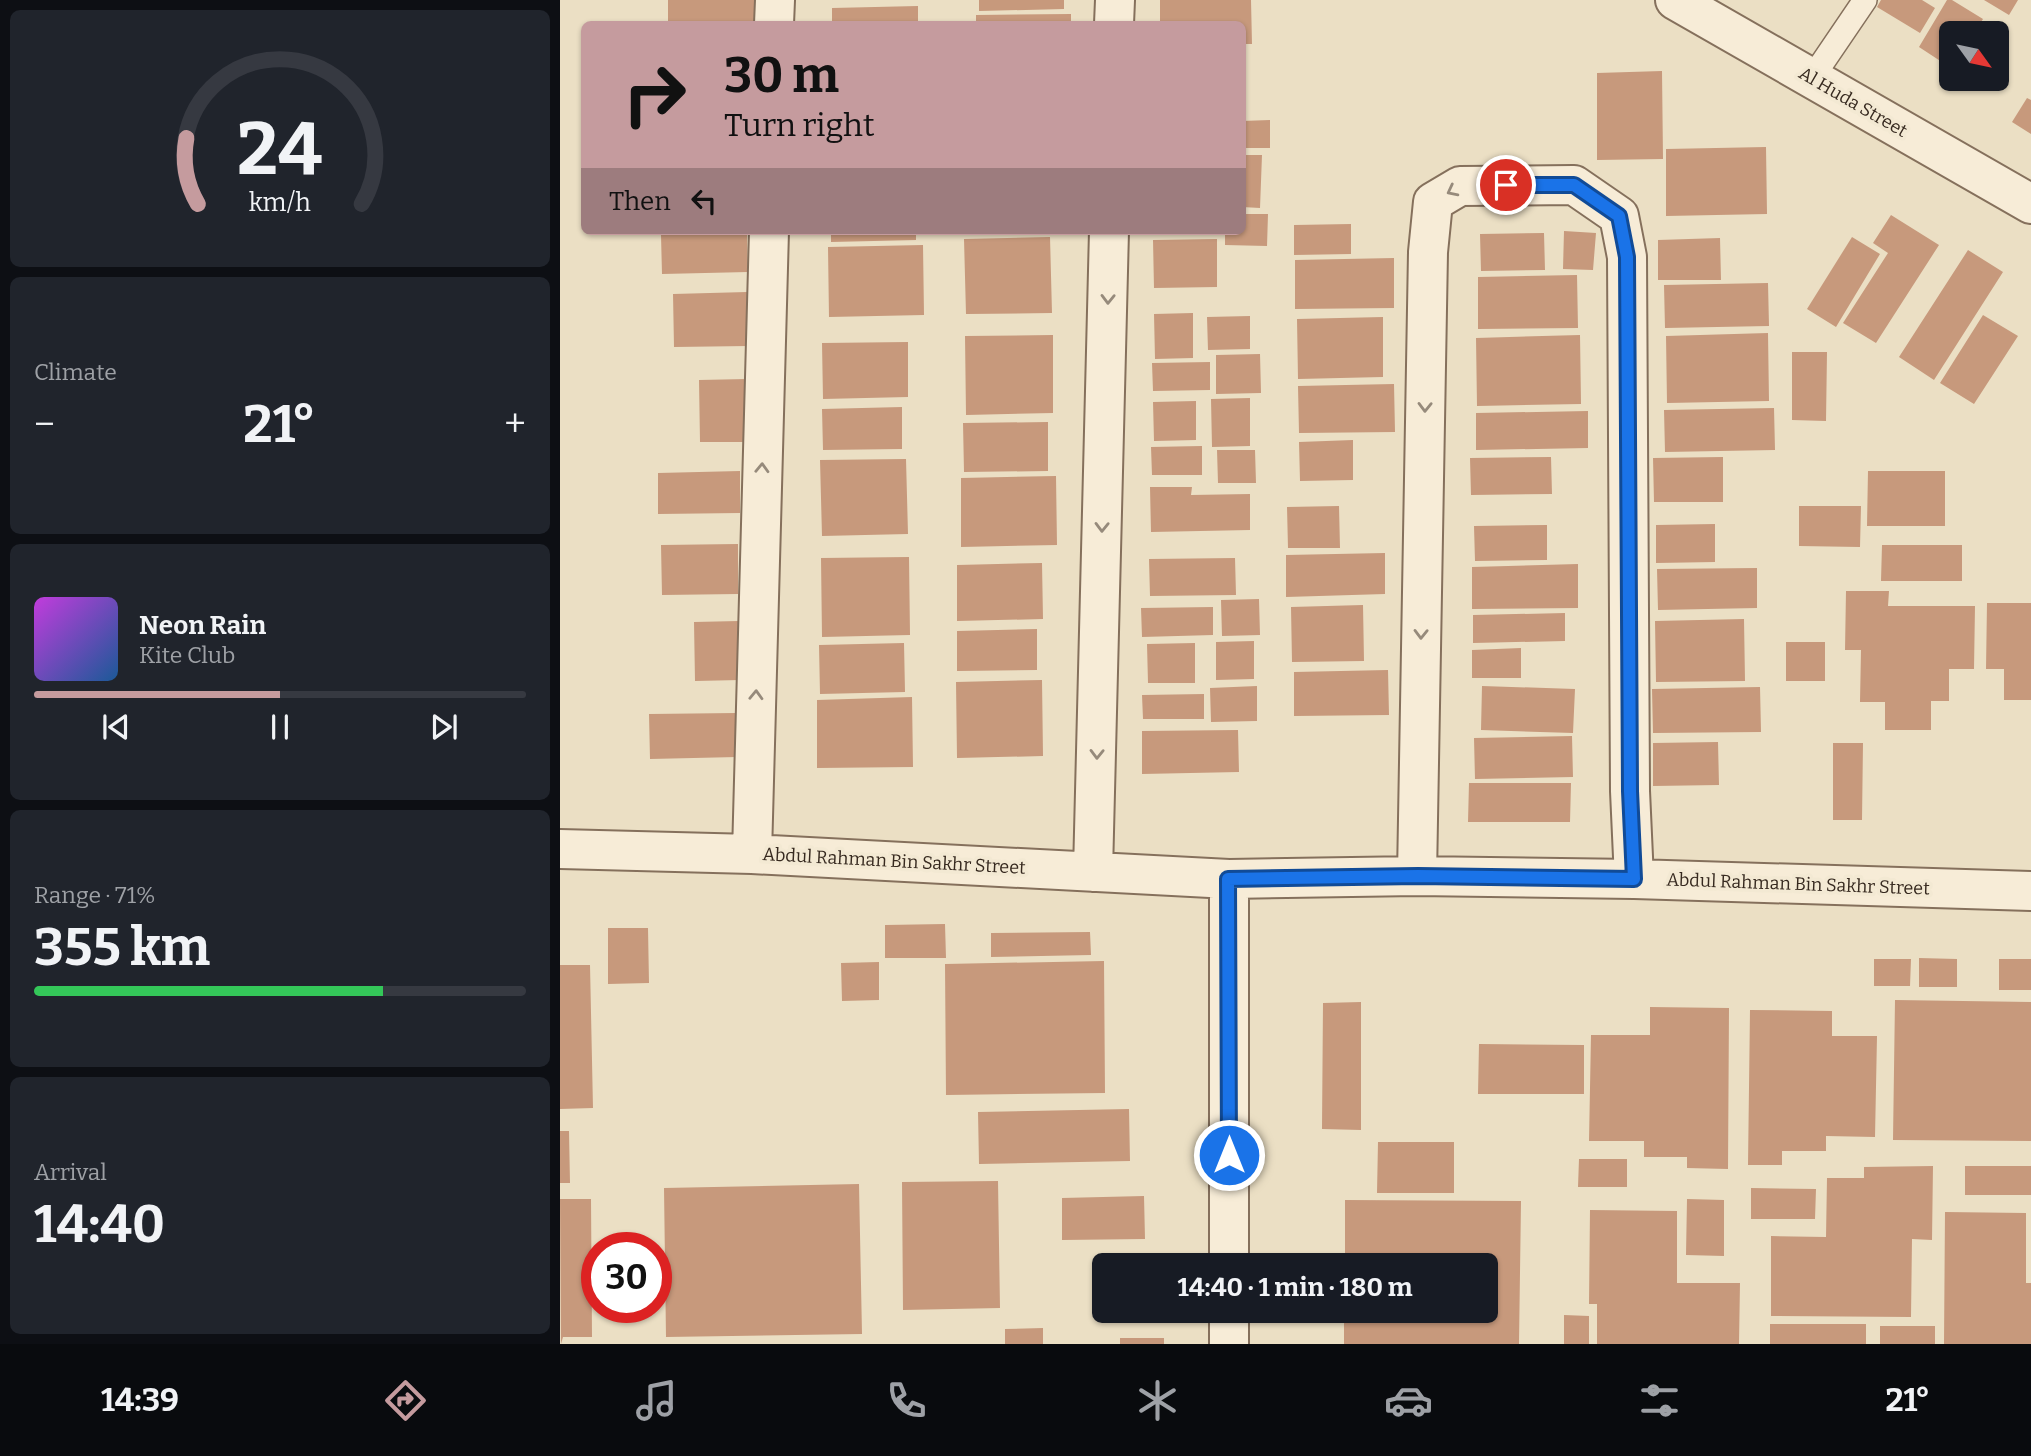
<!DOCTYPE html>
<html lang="en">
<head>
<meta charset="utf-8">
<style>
  body { margin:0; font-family:Bitter,serif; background:#20242c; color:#f1f3f6; height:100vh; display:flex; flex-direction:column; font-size:26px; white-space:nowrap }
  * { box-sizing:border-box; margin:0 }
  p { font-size:23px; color:#9ea1a6 }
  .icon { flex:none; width:38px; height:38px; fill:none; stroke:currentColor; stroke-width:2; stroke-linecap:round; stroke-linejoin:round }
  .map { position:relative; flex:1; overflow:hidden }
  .side { display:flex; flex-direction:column; gap:10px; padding:10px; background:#0d0f14; width:560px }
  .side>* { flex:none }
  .banner { position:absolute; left:21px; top:21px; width:665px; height:214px; border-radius:10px; box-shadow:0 2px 5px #0004; background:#c59b9e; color:#111; overflow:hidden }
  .needle { width:46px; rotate:123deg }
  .buttons { position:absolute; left:1379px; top:21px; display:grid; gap:14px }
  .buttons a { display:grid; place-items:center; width:70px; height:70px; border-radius:10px; background:#171b24; box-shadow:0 2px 5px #0004; font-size:35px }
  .speed { position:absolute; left:21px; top:1232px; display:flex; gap:14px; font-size:35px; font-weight:700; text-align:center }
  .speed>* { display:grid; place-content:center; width:91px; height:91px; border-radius:50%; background:#171b24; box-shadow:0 2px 5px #0004; line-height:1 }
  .speed .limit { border:10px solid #d22; background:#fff; color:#111 }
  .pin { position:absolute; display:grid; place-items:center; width:60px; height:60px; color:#fff; margin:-30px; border:4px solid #fff; border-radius:50%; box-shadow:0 2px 7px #0007 }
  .me { position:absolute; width:77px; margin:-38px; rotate:0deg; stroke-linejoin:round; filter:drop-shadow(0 0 5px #0008) }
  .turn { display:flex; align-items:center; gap:24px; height:147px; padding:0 28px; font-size:32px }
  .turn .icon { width:91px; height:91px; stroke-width:2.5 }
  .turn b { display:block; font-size:49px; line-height:60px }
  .then { display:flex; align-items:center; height:66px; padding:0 28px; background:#0003; gap:14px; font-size:26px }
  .big { font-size:52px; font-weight:700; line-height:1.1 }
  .side .card { flex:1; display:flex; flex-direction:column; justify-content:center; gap:10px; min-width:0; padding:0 24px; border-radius:10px; background:#20242c }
  .side .dial { align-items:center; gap:0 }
  .dial svg { height:182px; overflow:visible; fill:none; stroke:#363941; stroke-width:7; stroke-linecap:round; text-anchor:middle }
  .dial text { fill:#f1f3f6; stroke:none }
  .song { display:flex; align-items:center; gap:21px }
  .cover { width:84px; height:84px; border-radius:10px; background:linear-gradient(135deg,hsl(290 70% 55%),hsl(210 70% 35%)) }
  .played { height:7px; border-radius:4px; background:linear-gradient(90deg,#c59b9e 50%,#363941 50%) }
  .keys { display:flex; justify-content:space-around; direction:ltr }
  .heat { display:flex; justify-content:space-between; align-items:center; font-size:38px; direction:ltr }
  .charge { height:10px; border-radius:5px; background:linear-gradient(90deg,#34c759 71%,#363941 0) }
  .trip { position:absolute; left:532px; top:1253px; width:406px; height:70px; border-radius:10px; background:#171b24; box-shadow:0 2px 5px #0004; font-weight:700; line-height:70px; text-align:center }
  .menu { display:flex; height:112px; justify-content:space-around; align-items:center; background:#090b0e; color:#9ea1a6 }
  .menu .icon { width:49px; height:49px }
  .menu .on { color:#c59b9e }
  .menu b { font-size:32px; color:#f1f3f6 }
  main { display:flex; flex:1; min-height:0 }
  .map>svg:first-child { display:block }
  .building { fill:#c7997c }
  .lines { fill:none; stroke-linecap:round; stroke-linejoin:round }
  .service-casing { stroke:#85705c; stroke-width:26 }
  .minor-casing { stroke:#85705c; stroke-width:42 }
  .service { stroke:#f7ecd7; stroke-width:23 }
  .minor { stroke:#f7ecd7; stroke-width:38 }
  .oneway { stroke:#968a7b }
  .route-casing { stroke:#114b97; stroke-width:18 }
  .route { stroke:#1a73e8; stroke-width:12 }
  .labels { text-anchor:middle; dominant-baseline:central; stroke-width:7; stroke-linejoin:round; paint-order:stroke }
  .street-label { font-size:18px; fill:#36291f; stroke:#f3e9d3 }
</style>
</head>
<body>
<main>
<section class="side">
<div class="card dial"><svg viewBox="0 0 100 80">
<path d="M14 69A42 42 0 1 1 86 69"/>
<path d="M14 69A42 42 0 0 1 9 40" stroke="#c59b9e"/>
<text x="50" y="56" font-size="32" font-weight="700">24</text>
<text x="50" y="72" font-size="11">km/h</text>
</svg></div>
<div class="card"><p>Climate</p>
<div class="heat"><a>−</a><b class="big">21°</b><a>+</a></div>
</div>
<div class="card">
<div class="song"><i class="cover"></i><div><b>Neon Rain</b><p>Kite Club</p></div></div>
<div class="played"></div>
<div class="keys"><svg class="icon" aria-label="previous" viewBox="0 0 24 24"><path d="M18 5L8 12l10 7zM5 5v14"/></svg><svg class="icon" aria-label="pause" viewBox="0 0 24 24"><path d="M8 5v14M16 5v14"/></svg><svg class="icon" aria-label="next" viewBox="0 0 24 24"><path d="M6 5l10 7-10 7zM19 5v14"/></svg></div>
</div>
<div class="card"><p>Range · 71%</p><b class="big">355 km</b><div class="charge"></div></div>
<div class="card"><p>Arrival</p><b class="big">14:40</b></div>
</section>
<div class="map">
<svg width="1471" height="1344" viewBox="0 0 1471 1344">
  <rect width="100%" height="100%" fill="#ebdfc4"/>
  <path class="building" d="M 108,0 L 194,0 L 194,24 L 108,24 Z
    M 419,0 L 504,0 L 504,9 L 419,11 Z
    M 600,0 L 691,0 L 692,44 L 682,44 L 682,24 L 600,24 Z
    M 1321,0 L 1362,0 L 1375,8 L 1360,33 L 1317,7 Z
    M 1387,0 L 1392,0 L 1423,19 L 1414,33 L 1391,33 L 1391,68 L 1359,47 Z
    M 1424,0 L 1458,0 L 1449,15 Z
    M 358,6 L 358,24 L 272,24 L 272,8 Z
    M 511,14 L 511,24 L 416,24 L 416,15 Z
    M 1102,71 L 1103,159 L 1037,160 L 1037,73 Z
    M 1467,98 L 1471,100 L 1471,134 L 1452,122 Z
    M 710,120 L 710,148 L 682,148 L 682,121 Z
    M 1206,147 L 1207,214 L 1106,216 L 1106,149 Z
    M 682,155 L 702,155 L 700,208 L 682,207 Z
    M 682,214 L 708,214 L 707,246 L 665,245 L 665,231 L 682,231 Z
    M 1331,215 L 1379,245 L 1316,343 L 1283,323 L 1328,253 L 1313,243 Z
    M 791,224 L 791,254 L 734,255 L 734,225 Z
    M 271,231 L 356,231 L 356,240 L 271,242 Z
    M 1004,231 L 1036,233 L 1033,270 L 1003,269 Z
    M 187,233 L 188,272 L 102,274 L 101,235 Z
    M 984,233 L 985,270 L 921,271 L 920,234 Z
    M 490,237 L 492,313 L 406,314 L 404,239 Z
    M 1292,237 L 1320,254 L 1276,327 L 1247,309 Z
    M 1160,238 L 1161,280 L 1098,280 L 1098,240 Z
    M 657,239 L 657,287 L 594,288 L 593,240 Z
    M 363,245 L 364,315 L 269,317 L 268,247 Z
    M 1408,250 L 1443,272 L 1374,380 L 1339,357 Z
    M 834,258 L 834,308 L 735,309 L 735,260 Z
    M 1017,275 L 1018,328 L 918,329 L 918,277 Z
    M 1208,283 L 1209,326 L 1105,328 L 1104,285 Z
    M 187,292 L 188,346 L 114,347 L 113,294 Z
    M 633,313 L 633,358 L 595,359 L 594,314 Z
    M 1423,315 L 1458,336 L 1414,404 L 1380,383 Z
    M 690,316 L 690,349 L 648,350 L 647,317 Z
    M 823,317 L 823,377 L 738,379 L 737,319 Z
    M 1208,333 L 1209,401 L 1107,403 L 1106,336 Z
    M 493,335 L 493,413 L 406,415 L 405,336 Z
    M 1020,335 L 1021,404 L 917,406 L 916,338 Z
    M 348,342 L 348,397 L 263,399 L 262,343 Z
    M 1232,352 L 1267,352 L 1266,421 L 1232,420 Z
    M 700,354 L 701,393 L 656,394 L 656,355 Z
    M 650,362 L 650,390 L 593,391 L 592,363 Z
    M 187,379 L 188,442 L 140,442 L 139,380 Z
    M 834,384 L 835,432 L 739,433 L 738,386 Z
    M 690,398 L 690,446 L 652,447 L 651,399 Z
    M 636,401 L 636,440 L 594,441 L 593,402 Z
    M 342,407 L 342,449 L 263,450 L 262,409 Z
    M 1214,408 L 1215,450 L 1105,452 L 1104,410 Z
    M 1028,411 L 1028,448 L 916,450 L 916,413 Z
    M 488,422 L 488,471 L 404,472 L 403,423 Z
    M 793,440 L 793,480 L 740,481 L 739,442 Z
    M 642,446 L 642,475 L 592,475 L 591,447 Z
    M 657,450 L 695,450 L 696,483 L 658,483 Z
    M 991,457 L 992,494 L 911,495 L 910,458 Z
    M 1163,457 L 1163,502 L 1094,502 L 1093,458 Z
    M 346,459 L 348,534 L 262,536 L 260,460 Z
    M 180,471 L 180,513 L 98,514 L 98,473 Z
    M 1308,471 L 1385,471 L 1385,526 L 1307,526 Z
    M 496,476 L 497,545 L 401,547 L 401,478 Z
    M 590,487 L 632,487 L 631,495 L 690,494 L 690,530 L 591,532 Z
    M 779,506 L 780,548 L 728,548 L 727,507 Z
    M 1239,506 L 1301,506 L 1300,547 L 1239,546 Z
    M 1155,524 L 1155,562 L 1096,563 L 1096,525 Z
    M 987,525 L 987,560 L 915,561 L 914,526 Z
    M 178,544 L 178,594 L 102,595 L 101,545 Z
    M 1322,545 L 1402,545 L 1402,581 L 1321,581 Z
    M 825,553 L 825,594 L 726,597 L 726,555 Z
    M 349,557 L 350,635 L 262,637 L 261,558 Z
    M 675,558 L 676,595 L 590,596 L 589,559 Z
    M 482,563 L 483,619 L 397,621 L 397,565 Z
    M 1018,564 L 1018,608 L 912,609 L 912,567 Z
    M 1197,568 L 1197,608 L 1098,610 L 1097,569 Z
    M 1286,591 L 1329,591 L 1328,606 L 1415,606 L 1414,669 L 1389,669 L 1389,701 L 1371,701 L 1371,730 L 1325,730 L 1325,702 L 1300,702 L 1301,650 L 1285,650 Z
    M 699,599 L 700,635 L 662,636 L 661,600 Z
    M 1427,603 L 1471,603 L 1471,700 L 1444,700 L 1444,669 L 1426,669 Z
    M 803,605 L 804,661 L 732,662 L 731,607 Z
    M 653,607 L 653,635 L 582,637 L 581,608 Z
    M 1005,613 L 1005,641 L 913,643 L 913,615 Z
    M 1184,619 L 1185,681 L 1096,682 L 1095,621 Z
    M 179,621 L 180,680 L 135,681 L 134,622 Z
    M 477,629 L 477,670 L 397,671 L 397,631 Z
    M 694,641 L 694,679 L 656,680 L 656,642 Z
    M 1226,642 L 1265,642 L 1265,681 L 1226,681 Z
    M 344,643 L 345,692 L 260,694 L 259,645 Z
    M 635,643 L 635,683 L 588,683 L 587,644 Z
    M 961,648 L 961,678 L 912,678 L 912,650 Z
    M 828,670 L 829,715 L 734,716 L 734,672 Z
    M 482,680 L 483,756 L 397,758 L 396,682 Z
    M 697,686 L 697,721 L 651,722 L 650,688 Z
    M 922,686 L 1015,689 L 1013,733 L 921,730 Z
    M 1200,687 L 1201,732 L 1093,733 L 1092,689 Z
    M 644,694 L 644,719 L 583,719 L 582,695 Z
    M 352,697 L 353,767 L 257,768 L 257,700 Z
    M 176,713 L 177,757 L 90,759 L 89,714 Z
    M 678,730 L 679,772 L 582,774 L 582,731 Z
    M 1012,736 L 1013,777 L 915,779 L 914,738 Z
    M 1158,742 L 1159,785 L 1093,786 L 1093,743 Z
    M 1273,743 L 1303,743 L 1302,820 L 1273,820 Z
    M 909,783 L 1011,783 L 1010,822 L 908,822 Z
    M 385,924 L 386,958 L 325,958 L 325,925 Z
    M 48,928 L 88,928 L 89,983 L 48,984 Z
    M 530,932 L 531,955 L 431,957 L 431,933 Z
    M 1359,958 L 1397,959 L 1397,987 L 1359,987 Z
    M 1314,959 L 1351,959 L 1350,986 L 1314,986 Z
    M 1439,959 L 1471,959 L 1471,990 L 1439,990 Z
    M 544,961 L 545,1093 L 386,1095 L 385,964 Z
    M 319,962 L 319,1000 L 282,1001 L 281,963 Z
    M 0,965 L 30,965 L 33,1108 L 0,1109 Z
    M 1335,1000 L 1471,1002 L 1471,1141 L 1333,1140 Z
    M 801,1002 L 801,1130 L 762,1129 L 763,1003 Z
    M 1090,1007 L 1169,1008 L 1168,1169 L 1127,1168 L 1127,1157 L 1084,1157 L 1084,1141 L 1029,1141 L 1031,1035 L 1090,1035 Z
    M 1190,1010 L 1272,1011 L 1272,1036 L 1317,1036 L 1315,1137 L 1266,1136 L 1266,1151 L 1222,1151 L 1222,1165 L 1188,1165 Z
    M 919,1044 L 1024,1045 L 1024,1094 L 918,1094 Z
    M 569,1109 L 570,1161 L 419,1164 L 418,1112 Z
    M 0,1131 L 9,1131 L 10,1183 L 0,1183 Z
    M 818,1142 L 894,1142 L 894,1193 L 817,1193 Z
    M 1019,1159 L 1067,1159 L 1067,1187 L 1018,1187 Z
    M 1373,1166 L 1372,1240 L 1352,1239 L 1351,1317 L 1211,1316 L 1211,1236 L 1266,1237 L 1267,1178 L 1304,1178 L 1304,1167 Z
    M 1405,1166 L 1471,1166 L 1471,1195 L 1405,1195 Z
    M 438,1181 L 440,1308 L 343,1310 L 342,1182 Z
    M 299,1184 L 302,1334 L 106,1337 L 104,1188 Z
    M 1191,1188 L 1256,1189 L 1255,1219 L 1191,1219 Z
    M 584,1196 L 585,1239 L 502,1240 L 502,1198 Z
    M 0,1199 L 31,1199 L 32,1337 L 3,1337 L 1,1344 Z
    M 1127,1199 L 1164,1200 L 1164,1256 L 1126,1255 Z
    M 785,1200 L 961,1201 L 959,1344 L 784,1344 L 784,1311 L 926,1311 L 926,1265 L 785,1265 Z
    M 1030,1210 L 1117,1211 L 1117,1283 L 1180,1283 L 1179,1344 L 1037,1344 L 1037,1304 L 1029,1304 Z
    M 1385,1212 L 1466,1213 L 1466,1283 L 1471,1283 L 1471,1344 L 1384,1344 Z
    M 1004,1315 L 1029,1316 L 1029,1344 L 1004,1344 Z
    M 1210,1324 L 1306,1324 L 1306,1344 L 1210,1344 Z
    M 1320,1326 L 1375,1326 L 1375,1344 L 1320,1344 Z
    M 483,1328 L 483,1344 L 445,1344 L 445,1329 Z
    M 560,1338 L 604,1338 L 604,1344 L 560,1344 Z"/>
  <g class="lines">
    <defs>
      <path id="service" d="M 1252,78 L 1305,0"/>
      <path id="minor" d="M 1115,0 L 1471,204
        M 214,24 L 215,0
        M 554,24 L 555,0
        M 0,849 L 192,854 L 669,879 L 857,876 L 1074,879 L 1471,891
        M 192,854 L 209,231
        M 533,872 L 549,231
        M 857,876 L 868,252 L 873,202 L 900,186 L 1014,185 L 1059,216 L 1067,257 L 1070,791 L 1074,879
        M 669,879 L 669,1265
        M 669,1311 L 669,1344"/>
    </defs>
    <use href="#service" class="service-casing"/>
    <use href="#minor" class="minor-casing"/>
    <use href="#service" class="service"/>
    <use href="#minor" class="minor"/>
  </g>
  <defs><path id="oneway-chevron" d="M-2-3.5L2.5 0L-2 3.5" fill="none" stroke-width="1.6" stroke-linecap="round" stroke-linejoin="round" transform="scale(1.75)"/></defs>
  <g class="oneway">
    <use href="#oneway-chevron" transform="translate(892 191) rotate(153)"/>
    <use href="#oneway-chevron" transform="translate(548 299) rotate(91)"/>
    <use href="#oneway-chevron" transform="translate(865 407) rotate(91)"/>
    <use href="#oneway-chevron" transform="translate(202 468) rotate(-88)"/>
    <use href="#oneway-chevron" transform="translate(542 527) rotate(91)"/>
    <use href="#oneway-chevron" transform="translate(861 634) rotate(91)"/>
    <use href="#oneway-chevron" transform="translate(196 695) rotate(-88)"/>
    <use href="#oneway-chevron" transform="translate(537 754) rotate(91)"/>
  </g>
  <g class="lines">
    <defs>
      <path id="route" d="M 669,1155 L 668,879 L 858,876 L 1074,879 L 1070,791 L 1067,257 L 1059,216 L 1014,185 L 946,185"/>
    </defs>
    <use href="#route" class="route-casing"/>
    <use href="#route" class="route"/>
  </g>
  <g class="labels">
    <g class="street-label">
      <text transform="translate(1293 102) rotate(30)">Al Huda Street</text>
      <text transform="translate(334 861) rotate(3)">Abdul Rahman Bin Sakhr Street</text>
      <text transform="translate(1238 884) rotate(2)">Abdul Rahman Bin Sakhr Street</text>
    </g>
  </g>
</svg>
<div class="buttons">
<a><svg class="needle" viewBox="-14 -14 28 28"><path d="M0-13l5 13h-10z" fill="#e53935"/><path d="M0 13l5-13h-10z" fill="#9ea1a6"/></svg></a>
</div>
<div class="speed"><div class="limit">30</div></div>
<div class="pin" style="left:946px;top:185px;background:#d93025"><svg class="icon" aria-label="arrive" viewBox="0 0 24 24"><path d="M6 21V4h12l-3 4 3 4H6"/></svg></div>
<svg class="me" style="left:669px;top:1155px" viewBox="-20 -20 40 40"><circle r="17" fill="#1a73e8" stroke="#fff" stroke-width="3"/><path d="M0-11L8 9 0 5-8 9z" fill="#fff"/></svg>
<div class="trip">14:40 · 1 min · 180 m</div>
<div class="banner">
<div class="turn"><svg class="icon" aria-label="right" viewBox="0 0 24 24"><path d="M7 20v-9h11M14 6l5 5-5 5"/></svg><div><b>30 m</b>Turn right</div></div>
<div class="then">Then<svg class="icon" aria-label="left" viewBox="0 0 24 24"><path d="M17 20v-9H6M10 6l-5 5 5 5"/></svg></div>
</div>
</div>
</main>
<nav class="menu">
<b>14:39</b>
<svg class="icon on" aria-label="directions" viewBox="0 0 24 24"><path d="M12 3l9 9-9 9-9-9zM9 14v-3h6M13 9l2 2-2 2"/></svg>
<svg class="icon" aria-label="music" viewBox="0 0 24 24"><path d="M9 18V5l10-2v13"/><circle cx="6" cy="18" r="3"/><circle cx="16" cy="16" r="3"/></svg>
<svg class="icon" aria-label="phone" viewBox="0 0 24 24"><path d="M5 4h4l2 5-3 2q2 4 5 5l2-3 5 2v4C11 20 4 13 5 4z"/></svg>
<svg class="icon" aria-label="climate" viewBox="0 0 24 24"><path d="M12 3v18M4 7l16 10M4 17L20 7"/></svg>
<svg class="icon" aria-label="car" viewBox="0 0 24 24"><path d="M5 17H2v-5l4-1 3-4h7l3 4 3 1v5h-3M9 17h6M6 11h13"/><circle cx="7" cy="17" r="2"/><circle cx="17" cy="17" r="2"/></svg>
<svg class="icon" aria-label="filters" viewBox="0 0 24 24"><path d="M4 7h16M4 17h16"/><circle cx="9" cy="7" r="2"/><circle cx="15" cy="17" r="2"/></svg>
<b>21°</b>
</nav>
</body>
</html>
